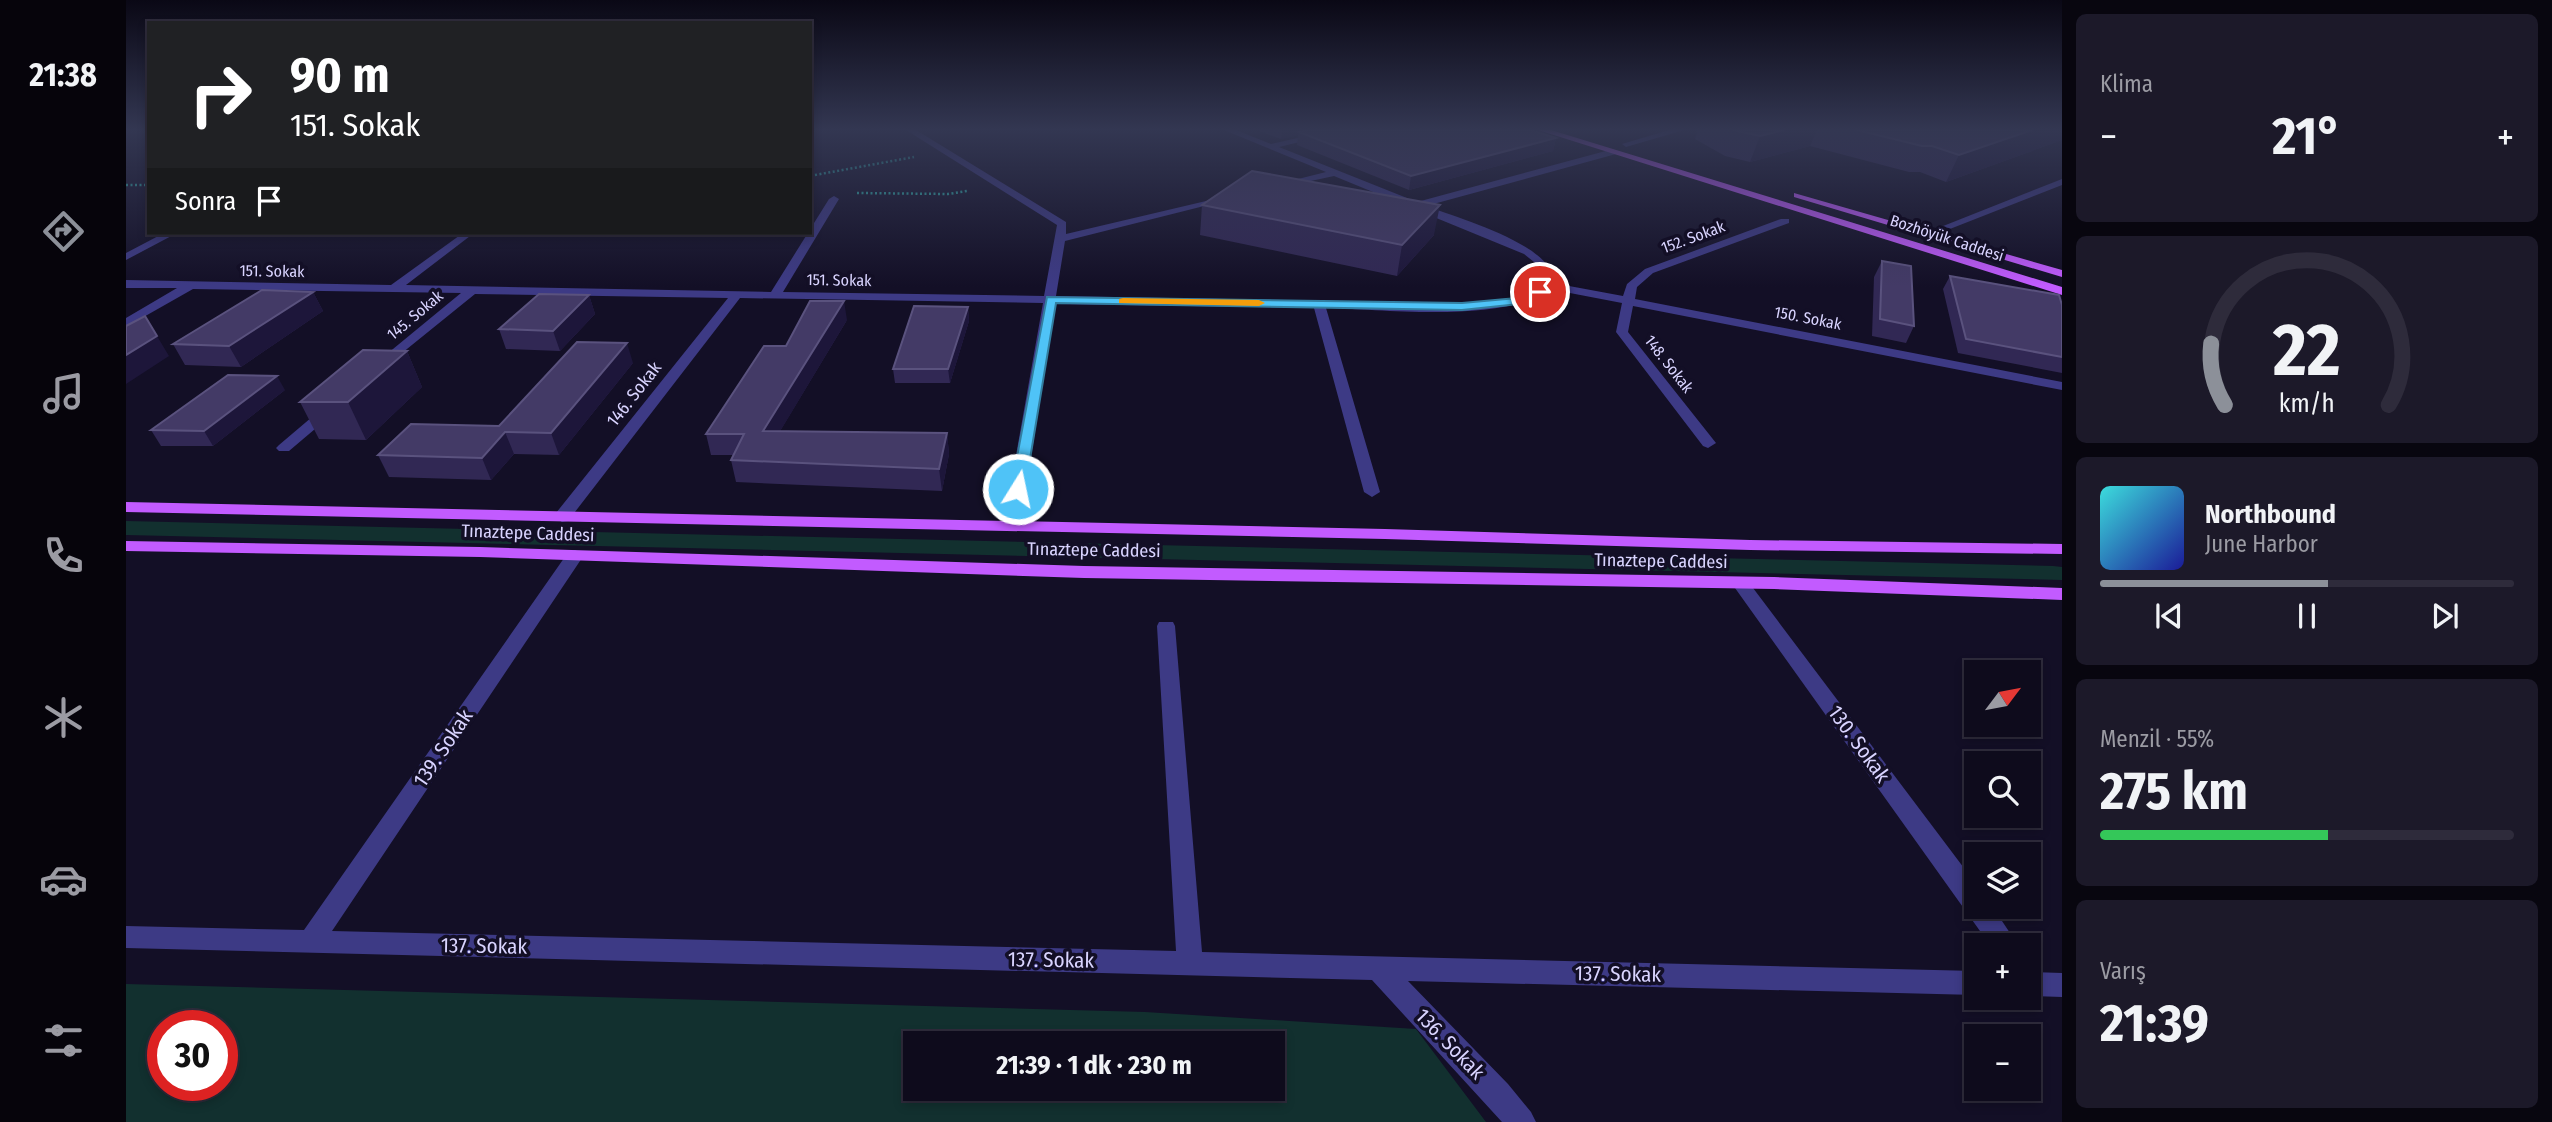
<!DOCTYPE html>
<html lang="tr">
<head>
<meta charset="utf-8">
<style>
  body { margin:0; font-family:"Fira Sans Condensed",sans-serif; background:#1c1929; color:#f1f3f6; height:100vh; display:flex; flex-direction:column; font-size:26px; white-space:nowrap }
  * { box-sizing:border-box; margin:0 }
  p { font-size:23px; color:#9b9ba3 }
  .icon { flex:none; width:38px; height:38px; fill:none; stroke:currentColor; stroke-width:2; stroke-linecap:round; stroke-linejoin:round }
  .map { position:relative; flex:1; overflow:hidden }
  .panel { display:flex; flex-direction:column; gap:14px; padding:14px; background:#08060f; width:490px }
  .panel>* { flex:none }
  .guide { position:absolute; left:21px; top:21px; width:665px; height:214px; border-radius:0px; box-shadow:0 4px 10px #0003,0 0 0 2px #2e2b3b; background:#202124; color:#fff; overflow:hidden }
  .needle { width:46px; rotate:58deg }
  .tools { position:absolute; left:1838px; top:660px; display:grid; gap:14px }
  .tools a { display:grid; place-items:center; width:77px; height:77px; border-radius:0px; background:#0e0b1c; box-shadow:0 4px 10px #0003,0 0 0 2px #2e2b3b; font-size:35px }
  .speed { position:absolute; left:21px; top:1010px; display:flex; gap:14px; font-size:35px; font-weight:700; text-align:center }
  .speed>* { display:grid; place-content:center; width:91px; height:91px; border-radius:50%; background:#0e0b1c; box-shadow:0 4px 10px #0003,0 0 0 2px #2e2b3b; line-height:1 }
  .speed .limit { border:10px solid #d22; background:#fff; color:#111 }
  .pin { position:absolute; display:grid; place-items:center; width:60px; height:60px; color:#fff; margin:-30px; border:4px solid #fff; border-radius:50%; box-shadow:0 2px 7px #0007 }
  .me { position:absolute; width:77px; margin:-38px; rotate:10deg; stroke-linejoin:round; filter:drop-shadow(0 0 5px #0008) }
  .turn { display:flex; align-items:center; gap:24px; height:147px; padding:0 28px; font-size:32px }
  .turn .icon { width:91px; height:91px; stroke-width:2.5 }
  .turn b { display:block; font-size:49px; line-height:60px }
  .then { display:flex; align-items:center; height:66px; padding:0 28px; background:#0003; gap:14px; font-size:26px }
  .big { font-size:52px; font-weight:700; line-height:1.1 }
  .panel .card { flex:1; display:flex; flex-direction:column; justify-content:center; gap:10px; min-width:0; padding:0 24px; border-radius:10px; background:#1c1929 }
  .panel .dial { align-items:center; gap:0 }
  .dial svg { height:182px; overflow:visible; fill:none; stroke:#2e2b3b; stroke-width:7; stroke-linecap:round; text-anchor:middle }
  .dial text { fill:#f1f3f6; stroke:none }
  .song { display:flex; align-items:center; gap:21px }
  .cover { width:84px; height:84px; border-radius:10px; background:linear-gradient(135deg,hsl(180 70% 55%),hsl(240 70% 35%)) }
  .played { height:7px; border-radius:4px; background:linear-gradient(90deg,#8c9099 55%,#2e2b3b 55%) }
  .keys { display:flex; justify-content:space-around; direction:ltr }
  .heat { display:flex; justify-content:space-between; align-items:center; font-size:38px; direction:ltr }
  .charge { height:10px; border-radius:5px; background:linear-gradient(90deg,#34c759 55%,#2e2b3b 0) }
  .trip { position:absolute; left:777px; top:1031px; width:382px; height:70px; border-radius:0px; background:#0e0b1c; box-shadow:0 4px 10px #0003,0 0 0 2px #2e2b3b; font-weight:700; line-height:70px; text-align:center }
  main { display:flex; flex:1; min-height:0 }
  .tab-bar { display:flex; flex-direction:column; width:126px; justify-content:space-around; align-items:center; background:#06040b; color:#9b9ba3 }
  .tab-bar .icon { width:49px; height:49px }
  .tab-bar .selected { color:#8c9099 }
  .tab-bar b { font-size:32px; color:#f1f3f6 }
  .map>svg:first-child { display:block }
  .green { fill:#12302f; fill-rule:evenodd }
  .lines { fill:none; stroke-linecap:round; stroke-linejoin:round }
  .path { stroke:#2fb8b0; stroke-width:2.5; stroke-dasharray:2 2.5; stroke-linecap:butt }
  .street { fill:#3d3a85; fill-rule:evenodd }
  .primary { fill:#c25bff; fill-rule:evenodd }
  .wall { fill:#312854 }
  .shaded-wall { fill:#1d163a }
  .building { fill:#433a66; stroke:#5a527e; stroke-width:2 }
  .route { fill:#4fc3f7; stroke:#337fa1; stroke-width:2 }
  .slow { fill:#f59e0b }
  .labels { text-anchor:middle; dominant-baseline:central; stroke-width:7; stroke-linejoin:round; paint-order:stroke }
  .far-street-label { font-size:16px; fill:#d9d4ff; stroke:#130f26 }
  .street-label { font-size:18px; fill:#d9d4ff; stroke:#130f26 }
  .near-street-label { font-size:21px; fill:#d9d4ff; stroke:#130f26 }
</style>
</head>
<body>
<main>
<nav class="tab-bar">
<b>21:38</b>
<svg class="icon selected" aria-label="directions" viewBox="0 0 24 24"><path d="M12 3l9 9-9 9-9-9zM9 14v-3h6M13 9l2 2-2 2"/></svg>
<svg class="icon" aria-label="music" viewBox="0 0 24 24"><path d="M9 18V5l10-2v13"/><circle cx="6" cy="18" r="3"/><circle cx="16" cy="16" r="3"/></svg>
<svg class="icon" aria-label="phone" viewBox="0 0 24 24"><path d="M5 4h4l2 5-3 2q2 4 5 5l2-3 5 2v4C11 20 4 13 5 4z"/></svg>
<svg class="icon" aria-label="climate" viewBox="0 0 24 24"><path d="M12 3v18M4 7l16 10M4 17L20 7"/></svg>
<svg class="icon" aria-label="car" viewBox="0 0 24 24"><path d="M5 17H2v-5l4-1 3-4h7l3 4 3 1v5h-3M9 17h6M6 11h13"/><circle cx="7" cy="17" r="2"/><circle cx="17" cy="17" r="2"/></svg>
<svg class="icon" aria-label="filters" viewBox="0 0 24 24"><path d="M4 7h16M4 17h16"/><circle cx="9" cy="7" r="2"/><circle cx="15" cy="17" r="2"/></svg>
</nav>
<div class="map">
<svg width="1936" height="1122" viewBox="0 0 1936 1122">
  <rect width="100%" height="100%" fill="#130f26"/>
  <path class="green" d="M 0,521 L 1927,566 L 1936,567 L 1936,580 L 0,535 Z
    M 0,984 L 1019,1012 L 1290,1029 L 1360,1122 L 0,1122 ZM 37,1026 L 96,1026 L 96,1085 L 37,1085 ZM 789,1043 L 1146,1043 L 1146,1088 L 789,1088 Z"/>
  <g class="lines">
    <path class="path" d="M 689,175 L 788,157
      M 0,185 L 23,185
      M 731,193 L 822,194 L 841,191"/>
    <path class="street" d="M 780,130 L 790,130 L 940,222 L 940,234 L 1097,197 L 1102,200 L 939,241 L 930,296 L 1336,303 L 1388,298 L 1415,284 L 1413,266 L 1398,254 L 1208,176 L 1152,188 L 1152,184 L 1200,172 L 1098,130 L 1110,130 L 1145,144 L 1207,130 L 1223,130 L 1153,147 L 1291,202 L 1487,149 L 1491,152 L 1490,154 L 1300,206 C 1329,217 1432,246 1427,283 L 1497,296 L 1501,284 L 1519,269 L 1655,219 L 1663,219 L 1663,223 L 1527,273 L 1511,287 L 1509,299 L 1936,382 L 1936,390 L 1507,306 L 1502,332 L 1590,443 L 1582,448 L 1577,446 L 1490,332 L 1496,303 L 1423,289 C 1378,324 1258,309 1200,308 L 1254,492 L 1246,497 L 1238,492 L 1188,308 L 929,304 L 900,489 L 892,494 L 884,489 L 917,303 L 614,298 L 442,521 L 436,522 L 428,517 L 430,513 L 602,298 L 349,294 L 255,370 L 248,366 L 250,363 L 335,293 L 67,289 L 0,327 L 0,318 L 51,288 L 0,288 L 0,280 L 265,285 L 337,233 L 348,233 L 280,285 L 645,292 L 703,199 L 708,196 L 713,199 L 657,292 L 918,296 L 931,225 Z
      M 1543,130 L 1558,130 L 1500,147 L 1496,144 Z
      M 1936,179 L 1936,185 L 1806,236 L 1797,234 Z
      M 38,233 L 51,233 L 0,260 L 0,253 Z
      M 204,405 L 211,409 L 209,412 L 163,451 L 153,451 L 150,448 L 153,445 L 199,406 Z
      M 449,550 L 458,555 L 206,931 L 1050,951 L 1031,626 L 1033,622 L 1047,622 L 1049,626 L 1076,952 L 1850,971 L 1850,995 L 1282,981 L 1382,1084 L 1405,1112 L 1410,1122 L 1376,1122 L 1246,980 L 0,948 L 0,926 L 178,930 L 443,551 Z
      M 1615,578 L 1621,580 L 1850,884 L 1850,906 L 1866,906 L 1892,945 L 1864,945 L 1609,588 L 1606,584 L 1609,580 Z
      M 1902,972 L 1936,973 L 1936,997 L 1902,996 Z"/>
    <path class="primary" d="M 1412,130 L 1425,130 L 1936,287 L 1936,295 Z
      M 1668,193 L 1936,270 L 1936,277 L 1668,197 Z
      M 0,502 L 1259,529 L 1624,540 L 1936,544 L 1936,554 L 1624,550 L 1259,539 L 0,512 Z
      M 0,541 L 354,547 L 958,566 L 1648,577 L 1936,588 L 1936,600 L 1648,589 L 958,578 L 354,557 L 0,551 Z"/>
  </g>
  <path class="wall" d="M 1131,130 L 1405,130 L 1430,138 L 1427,151 L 1283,190 L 1171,145 L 1172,135 L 1155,139 Z
    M 1572,130 L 1936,130 L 1936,140 L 1820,182 L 1794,172 L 1783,172 L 1684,146 L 1624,162 L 1599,156 L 1569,139 Z
    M 1076,205 L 1308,235 L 1271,276 L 1074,235 Z
    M 1756,261 L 1788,326 L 1780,343 L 1746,336 L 1748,277 Z
    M 1824,276 L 1936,305 L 1936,373 L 1832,353 L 1817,289 Z
    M 187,292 L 197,311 L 115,367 L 59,365 L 47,344 Z
    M 463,295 L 469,314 L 434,351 L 380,349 L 373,329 Z
    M 842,307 L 843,321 L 824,383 L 769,383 L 767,369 Z
    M 721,320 L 654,431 L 821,433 L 823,454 L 816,491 L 610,482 L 605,460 L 607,455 L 585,455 L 580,434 Z
    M 281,351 L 296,387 L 240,440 L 193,439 L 174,402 Z
    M 507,363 L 433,455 L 388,454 L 365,480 L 263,477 L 252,455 L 373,426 Z
    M 159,390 L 87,446 L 35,446 L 25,430 Z"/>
  <path class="shaded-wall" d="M 1156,130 L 1194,130 L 1173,132 L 1172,135 L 1155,139 Z
    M 1658,130 L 1691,130 L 1684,146 L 1624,162 L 1634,136 Z
    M 1906,130 L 1936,130 L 1936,140 L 1820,182 L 1833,155 Z
    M 1430,138 L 1427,151 L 1283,190 L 1285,176 Z
    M 1314,205 L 1308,235 L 1271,276 L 1276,245 Z
    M 187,292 L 197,311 L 115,367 L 103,346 Z
    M 463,295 L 469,314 L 434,351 L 427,331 Z
    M 718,301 L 721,320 L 641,453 L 637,431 Z
    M 842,307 L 843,321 L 824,383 L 822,369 Z
    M 31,336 L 43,356 L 0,384 L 0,355 Z
    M 501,343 L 507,363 L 433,455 L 425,433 Z
    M 281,351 L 296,387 L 240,440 L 222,402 Z
    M 151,376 L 159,390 L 87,446 L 78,431 Z
    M 379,432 L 388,454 L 365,480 L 356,458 Z
    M 821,433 L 823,454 L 816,491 L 813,469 Z"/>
  <path class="building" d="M 1182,130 L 1405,130 L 1430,138 L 1285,176 L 1173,132 Z
    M 1607,130 L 1658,130 L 1634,136 Z
    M 1731,130 L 1906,130 L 1833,155 L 1806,146 L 1796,146 Z
    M 1126,171 L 1314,205 L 1276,245 L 1076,205 Z
    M 1756,261 L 1785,266 L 1788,326 L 1754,319 Z
    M 1824,276 L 1933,295 L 1936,305 L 1936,357 L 1840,339 Z
    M 136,290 L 187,292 L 103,346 L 47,344 Z
    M 413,294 L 463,295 L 427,331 L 373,329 Z
    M 684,301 L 718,301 L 637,431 L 821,433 L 813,469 L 605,460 L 618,434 L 580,434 L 638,346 L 660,346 Z
    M 788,306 L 842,307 L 822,369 L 767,369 Z
    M 19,316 L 31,336 L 0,355 L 0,326 Z
    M 451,342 L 501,343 L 425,433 L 379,432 L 356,458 L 252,455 L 285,424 L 373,426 Z
    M 237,350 L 281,351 L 222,402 L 174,402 Z
    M 102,375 L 151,376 L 78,431 L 25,430 Z"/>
  <linearGradient id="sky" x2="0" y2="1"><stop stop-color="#0a0815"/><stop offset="0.45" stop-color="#333752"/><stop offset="1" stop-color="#333752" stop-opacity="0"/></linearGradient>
  <rect width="1936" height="287" fill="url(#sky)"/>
  <path class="route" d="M 1414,288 L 1420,292 L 1418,294 L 1393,304 L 1336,310 L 930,303 L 899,489 L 892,493 L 885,489 L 921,297 L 1336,303 L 1391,298 Z"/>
  <path class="slow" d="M 997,298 L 1133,300 L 1139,303 L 1133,306 L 993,303 L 993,299 Z"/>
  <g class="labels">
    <g class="far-street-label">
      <text transform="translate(1567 237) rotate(-20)">152. Sokak</text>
      <text transform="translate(1821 238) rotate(18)">Bozhöyük Caddesi</text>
      <text transform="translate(146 271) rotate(1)">151. Sokak</text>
      <text transform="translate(713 280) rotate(1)">151. Sokak</text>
      <text transform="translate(289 315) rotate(-40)">145. Sokak</text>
      <text transform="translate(1682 318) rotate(11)">150. Sokak</text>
      <text transform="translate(1543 364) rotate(52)">148. Sokak</text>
    </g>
    <g class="street-label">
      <text transform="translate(508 394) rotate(-52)">146. Sokak</text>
      <text transform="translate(402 533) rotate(2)">Tınaztepe Caddesi</text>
      <text transform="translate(968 550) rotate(1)">Tınaztepe Caddesi</text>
      <text transform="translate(1535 561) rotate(1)">Tınaztepe Caddesi</text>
    </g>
    <g class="near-street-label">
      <text transform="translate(1733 744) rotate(54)">130. Sokak</text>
      <text transform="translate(317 748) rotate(-56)">139. Sokak</text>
      <text transform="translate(358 946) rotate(1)">137. Sokak</text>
      <text transform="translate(925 960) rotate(1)">137. Sokak</text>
      <text transform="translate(1492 974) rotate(1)">137. Sokak</text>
      <text transform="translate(1324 1044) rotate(46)">136. Sokak</text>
    </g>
  </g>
</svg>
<div class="tools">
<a><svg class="needle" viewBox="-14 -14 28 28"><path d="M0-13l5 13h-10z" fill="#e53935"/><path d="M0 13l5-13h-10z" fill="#9b9ba3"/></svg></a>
<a><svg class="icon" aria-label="search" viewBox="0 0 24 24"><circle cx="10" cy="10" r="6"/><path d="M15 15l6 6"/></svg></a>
<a><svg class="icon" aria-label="layers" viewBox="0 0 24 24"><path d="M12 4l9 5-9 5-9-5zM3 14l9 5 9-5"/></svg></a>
<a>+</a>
<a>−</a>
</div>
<div class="speed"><div class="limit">30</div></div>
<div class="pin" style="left:1414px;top:292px;background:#d93025"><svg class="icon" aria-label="arrive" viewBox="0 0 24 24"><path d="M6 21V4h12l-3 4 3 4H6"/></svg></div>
<svg class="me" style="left:892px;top:489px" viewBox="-20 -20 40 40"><circle r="17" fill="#4fc3f7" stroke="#fff" stroke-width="3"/><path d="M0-11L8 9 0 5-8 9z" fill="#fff"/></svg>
<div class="trip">21:39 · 1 dk · 230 m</div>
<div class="guide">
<div class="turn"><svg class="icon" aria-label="right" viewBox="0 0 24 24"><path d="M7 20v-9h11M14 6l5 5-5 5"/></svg><div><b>90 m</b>151. Sokak</div></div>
<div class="then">Sonra<svg class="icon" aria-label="arrive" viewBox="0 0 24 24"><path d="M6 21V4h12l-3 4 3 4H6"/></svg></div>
</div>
</div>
<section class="panel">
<div class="card"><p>Klima</p>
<div class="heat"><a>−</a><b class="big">21°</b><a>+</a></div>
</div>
<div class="card dial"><svg viewBox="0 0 100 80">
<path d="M14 69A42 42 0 1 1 86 69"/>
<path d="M14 69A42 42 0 0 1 8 42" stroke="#8c9099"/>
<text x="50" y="56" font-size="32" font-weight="700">22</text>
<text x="50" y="72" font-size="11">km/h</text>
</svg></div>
<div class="card">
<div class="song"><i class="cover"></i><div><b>Northbound</b><p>June Harbor</p></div></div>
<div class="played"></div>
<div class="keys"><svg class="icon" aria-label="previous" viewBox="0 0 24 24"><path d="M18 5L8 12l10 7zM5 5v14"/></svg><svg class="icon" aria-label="pause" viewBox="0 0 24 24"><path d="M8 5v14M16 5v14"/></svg><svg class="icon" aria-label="next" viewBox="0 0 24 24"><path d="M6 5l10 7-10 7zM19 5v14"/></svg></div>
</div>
<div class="card"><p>Menzil · 55%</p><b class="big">275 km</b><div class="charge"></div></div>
<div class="card"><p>Varış</p><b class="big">21:39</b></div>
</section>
</main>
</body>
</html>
